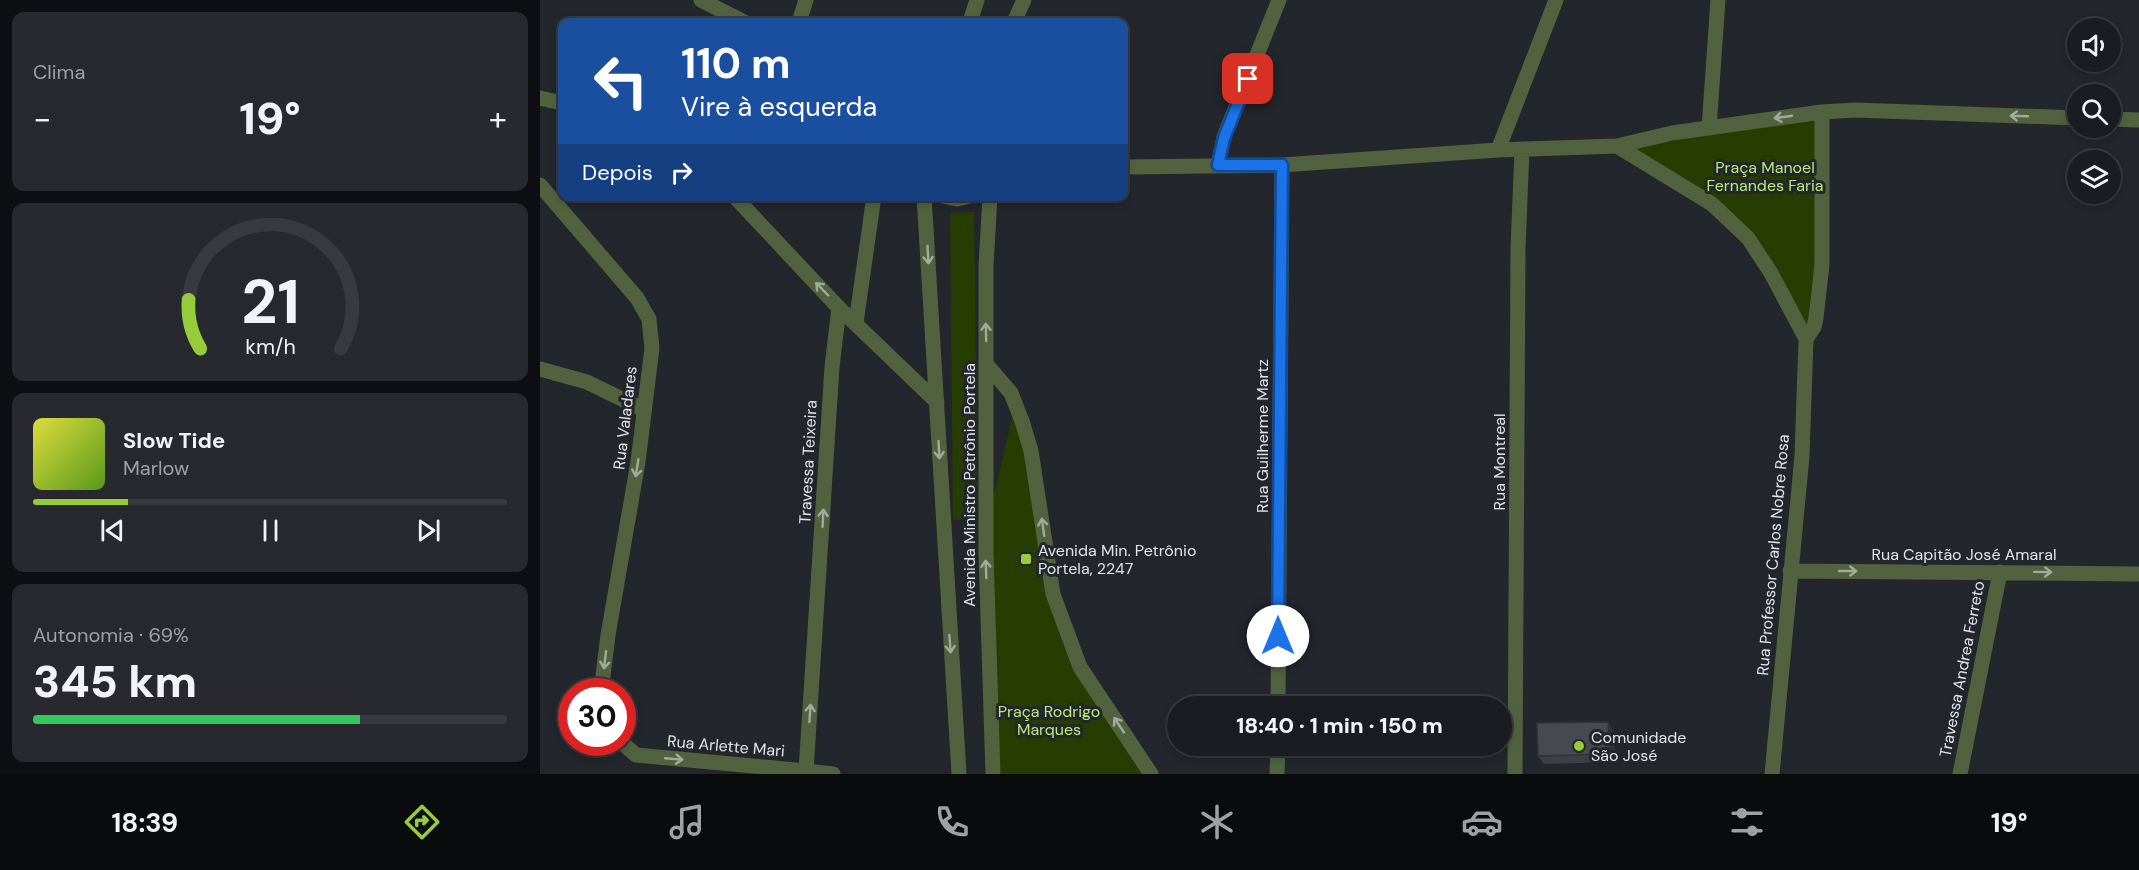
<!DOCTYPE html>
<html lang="pt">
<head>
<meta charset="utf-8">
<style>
  body { margin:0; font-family:"DM Sans",sans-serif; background:#27292e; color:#f1f3f6; height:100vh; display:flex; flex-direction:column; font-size:22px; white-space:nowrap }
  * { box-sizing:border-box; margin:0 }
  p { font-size:20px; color:#9fa1a5 }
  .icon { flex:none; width:33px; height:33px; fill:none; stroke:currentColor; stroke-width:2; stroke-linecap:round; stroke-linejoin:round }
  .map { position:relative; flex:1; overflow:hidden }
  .drawer { display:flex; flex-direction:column; gap:12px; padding:12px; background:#0e0f12; width:540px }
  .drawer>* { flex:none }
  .guide { position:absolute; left:18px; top:18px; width:570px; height:183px; border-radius:12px; box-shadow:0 3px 9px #0003,0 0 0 2px #383a3f; background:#1a4fa0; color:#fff; overflow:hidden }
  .buttons { position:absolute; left:1527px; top:18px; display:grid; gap:12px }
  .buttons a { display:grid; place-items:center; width:54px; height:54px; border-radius:50%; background:#1a1c21; box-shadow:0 3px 9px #0003,0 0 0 2px #383a3f; font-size:30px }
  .speed { position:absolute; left:18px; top:678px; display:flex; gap:12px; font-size:30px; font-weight:700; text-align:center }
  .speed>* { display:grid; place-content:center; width:78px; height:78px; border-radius:50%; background:#1a1c21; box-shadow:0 3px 9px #0003,0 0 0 2px #383a3f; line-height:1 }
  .speed .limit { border:9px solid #d22; background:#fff; color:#111 }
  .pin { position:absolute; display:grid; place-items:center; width:51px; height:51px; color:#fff; margin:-26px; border-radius:12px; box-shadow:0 3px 9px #0006 }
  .me { position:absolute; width:66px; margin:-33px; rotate:0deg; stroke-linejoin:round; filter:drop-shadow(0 0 4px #0008) }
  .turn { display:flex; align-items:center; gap:21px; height:126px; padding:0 24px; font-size:27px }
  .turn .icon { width:78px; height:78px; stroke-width:2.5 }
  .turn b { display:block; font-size:42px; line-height:51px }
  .then { display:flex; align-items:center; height:57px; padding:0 24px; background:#0003; gap:12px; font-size:22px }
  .big { font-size:45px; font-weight:800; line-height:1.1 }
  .drawer .tile { flex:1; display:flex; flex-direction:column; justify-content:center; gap:9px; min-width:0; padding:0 21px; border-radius:12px; background:#27292e }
  .drawer .dial { align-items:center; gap:0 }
  .dial svg { height:156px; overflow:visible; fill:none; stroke:#383a3f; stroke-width:7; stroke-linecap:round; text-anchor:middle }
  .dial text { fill:#f1f3f6; stroke:none }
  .song { display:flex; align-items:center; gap:18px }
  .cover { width:72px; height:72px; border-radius:9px; background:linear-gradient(135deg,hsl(60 70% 55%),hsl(90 70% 35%)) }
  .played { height:6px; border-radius:3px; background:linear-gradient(90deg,#96cc3a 20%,#383a3f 20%) }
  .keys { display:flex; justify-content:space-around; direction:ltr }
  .heat { display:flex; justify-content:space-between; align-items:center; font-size:33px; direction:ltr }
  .charge { height:9px; border-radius:4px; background:linear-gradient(90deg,#34c759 69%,#383a3f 0) }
  .trip { position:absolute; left:627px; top:696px; width:345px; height:60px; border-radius:30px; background:#1a1c21; box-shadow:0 3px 9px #0003,0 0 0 2px #383a3f; font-weight:800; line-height:60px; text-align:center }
  .menu { display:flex; height:96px; justify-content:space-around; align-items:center; background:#0a0b0d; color:#9fa1a5 }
  .menu .icon { width:42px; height:42px }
  .menu .current { color:#96cc3a }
  .menu b { font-size:27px; color:#f1f3f6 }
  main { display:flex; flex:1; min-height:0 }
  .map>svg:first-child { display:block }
  .green { fill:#273c00 }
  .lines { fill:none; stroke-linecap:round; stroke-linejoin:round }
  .service { stroke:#52623f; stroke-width:15 }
  .pedestrian { stroke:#52623f; stroke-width:15 }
  .minor { stroke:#52623f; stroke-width:15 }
  .tertiary { stroke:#52623f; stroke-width:15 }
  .wall { fill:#3c3f45 }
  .shaded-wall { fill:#313338 }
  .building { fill:#464950; stroke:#313338; stroke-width:1.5 }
  .oneway { stroke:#a1aa9c }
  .route-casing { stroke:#114b97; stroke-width:15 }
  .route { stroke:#1a73e8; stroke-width:10 }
  .poi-dot { fill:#96cc3a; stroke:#23262c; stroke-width:2 }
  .labels { text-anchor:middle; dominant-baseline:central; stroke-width:6; stroke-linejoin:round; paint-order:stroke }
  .park-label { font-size:16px; fill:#baeb77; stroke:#23262c }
  .street-label { font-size:16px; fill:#e2e4e8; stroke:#23262c }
  .poi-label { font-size:16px; fill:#e2e4e8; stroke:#23262c; text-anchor:start }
</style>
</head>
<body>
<main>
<section class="drawer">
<div class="tile"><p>Clima</p>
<div class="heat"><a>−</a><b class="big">19°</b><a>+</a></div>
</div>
<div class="tile dial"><svg viewBox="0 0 100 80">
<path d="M14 69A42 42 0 1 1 86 69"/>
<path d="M14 69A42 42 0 0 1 8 44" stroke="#96cc3a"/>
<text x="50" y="56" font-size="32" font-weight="700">21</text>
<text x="50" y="72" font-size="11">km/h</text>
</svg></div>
<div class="tile">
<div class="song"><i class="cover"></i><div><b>Slow Tide</b><p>Marlow</p></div></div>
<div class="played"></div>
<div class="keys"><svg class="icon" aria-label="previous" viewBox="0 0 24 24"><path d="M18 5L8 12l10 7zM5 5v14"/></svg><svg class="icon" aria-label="pause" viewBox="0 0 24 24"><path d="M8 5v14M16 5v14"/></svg><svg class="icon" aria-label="next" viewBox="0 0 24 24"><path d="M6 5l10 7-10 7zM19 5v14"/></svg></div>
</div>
<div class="tile"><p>Autonomia · 69%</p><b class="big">345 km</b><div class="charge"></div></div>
</section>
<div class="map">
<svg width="1599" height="774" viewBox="0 0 1599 774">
  <rect width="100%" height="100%" fill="#23262c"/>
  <path class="green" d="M 1282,112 L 1279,332 L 1266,339 L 1208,238 L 1077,146 Z
    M 434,212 L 438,519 L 413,520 L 410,213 Z
    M 477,397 L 512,595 L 539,668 L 611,774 L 459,774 L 447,524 Z"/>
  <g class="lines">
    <path class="service" d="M 430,22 L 437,0
      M 316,323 L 334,196"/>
    <path class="pedestrian" d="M 266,771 L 293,774"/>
    <path class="minor" d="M 161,0 L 204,22
      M 259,22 L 266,0
      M 474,22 L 484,0
      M 0,98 L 22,103
      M 1570,119 L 1599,120
      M 1169,128 L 1178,0
      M 1077,146 L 1172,204 L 1208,238 L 1231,273 L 1266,339 L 1262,456 L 1232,774
      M 958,150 L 1016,0
      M 678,165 L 684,137 L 739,0
      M 584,167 L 742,165 L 958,150 L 1077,146 L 1132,133 L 1282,112 L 1315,110 L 1538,118
      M 0,185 L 97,298 L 109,319 L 112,348 L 98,462 L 68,635 L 61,692
      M 403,196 L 417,199 L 430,196
      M 299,308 L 397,402
      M 1266,339 L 1274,327 L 1276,318 L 1282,265 L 1282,112
      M 447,365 L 471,393 L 482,421 L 491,451 L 513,594 L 540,667 L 611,774
      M 0,369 L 47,382 L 104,410
      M 1250,571 L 1599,574
      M 738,706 L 742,165
      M 81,742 L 96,755 L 266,771 L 292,367 L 299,308 L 194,196
      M 737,774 L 738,746
      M 975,774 L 978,248 L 982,150
      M 1420,774 L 1460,572"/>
    <path class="tertiary" d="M 384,196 L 419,774
      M 450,196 L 446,266 L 446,554 L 453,774"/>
  </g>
  <path class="wall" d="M 1073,730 L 1076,762 L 1004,764 L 998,756 Z"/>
  <path class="shaded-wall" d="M 1068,722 L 1073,730 L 1076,762 L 1070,754 Z"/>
  <path class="building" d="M 1068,722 L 1070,754 L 998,756 L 997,723 Z"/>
  <defs><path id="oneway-shaft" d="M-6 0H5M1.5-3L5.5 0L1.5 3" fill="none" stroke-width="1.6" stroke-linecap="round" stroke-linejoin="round" transform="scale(1.5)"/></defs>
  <g class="oneway">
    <use href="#oneway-shaft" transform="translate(1479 116) rotate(-178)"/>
    <use href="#oneway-shaft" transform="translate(1243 117) rotate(172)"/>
    <use href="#oneway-shaft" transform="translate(388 255) rotate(87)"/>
    <use href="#oneway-shaft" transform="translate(282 289) rotate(-134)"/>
    <use href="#oneway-shaft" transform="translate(446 332) rotate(-91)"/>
    <use href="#oneway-shaft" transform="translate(399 450) rotate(87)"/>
    <use href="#oneway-shaft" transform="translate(97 468) rotate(99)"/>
    <use href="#oneway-shaft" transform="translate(283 518) rotate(-87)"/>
    <use href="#oneway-shaft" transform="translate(503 527) rotate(-98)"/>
    <use href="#oneway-shaft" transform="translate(446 569) rotate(-92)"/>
    <use href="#oneway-shaft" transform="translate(1308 571)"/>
    <use href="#oneway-shaft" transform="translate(1503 572) rotate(1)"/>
    <use href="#oneway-shaft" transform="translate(410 644) rotate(86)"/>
    <use href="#oneway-shaft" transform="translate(65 660) rotate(97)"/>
    <use href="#oneway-shaft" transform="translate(270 713) rotate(-86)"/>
    <use href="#oneway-shaft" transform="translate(579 725) rotate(-124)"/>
    <use href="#oneway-shaft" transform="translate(134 759) rotate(5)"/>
  </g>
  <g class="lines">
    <defs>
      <path id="route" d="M 708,79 L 684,138 L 678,165 L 742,165 L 738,636"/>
    </defs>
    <use href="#route" class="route-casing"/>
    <use href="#route" class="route"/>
  </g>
  <g class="poi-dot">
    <rect x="480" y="553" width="12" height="12" rx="3"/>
    <circle cx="1039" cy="746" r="6"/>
  </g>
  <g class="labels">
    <g class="park-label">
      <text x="1225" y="167">Praça Manoel<tspan x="1225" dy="18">Fernandes Faria</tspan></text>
      <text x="509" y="711">Praça Rodrigo<tspan x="509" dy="18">Marques</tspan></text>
    </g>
    <g class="street-label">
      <text transform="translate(85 418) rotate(-83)">Rua Valadares</text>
      <text transform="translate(722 436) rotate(-90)">Rua Guilherme Martz</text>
      <text transform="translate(268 462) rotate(-87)">Travessa Teixeira</text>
      <text transform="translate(959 462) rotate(-90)">Rua Montreal</text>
      <text transform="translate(429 485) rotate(-90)">Avenida Ministro Petrônio Portela</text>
      <text x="1424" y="554">Rua Capitão José Amaral</text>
      <text transform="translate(1233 555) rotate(-85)">Rua Professor Carlos Nobre Rosa</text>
      <text transform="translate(1422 669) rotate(-79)">Travessa Andrea Ferreto</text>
      <text transform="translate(186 746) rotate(5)">Rua Arlette Mari</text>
    </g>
    <g class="poi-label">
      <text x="498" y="550">Avenida Min. Petrônio<tspan x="498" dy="18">Portela, 2247</tspan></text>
      <text x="1051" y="737">Comunidade<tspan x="1051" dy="18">São José</tspan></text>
    </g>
  </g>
</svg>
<div class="buttons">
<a><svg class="icon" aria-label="sound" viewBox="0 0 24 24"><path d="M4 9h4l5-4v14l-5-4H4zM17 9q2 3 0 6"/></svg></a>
<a><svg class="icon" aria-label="search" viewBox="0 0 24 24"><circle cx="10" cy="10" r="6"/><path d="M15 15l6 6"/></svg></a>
<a><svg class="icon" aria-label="layers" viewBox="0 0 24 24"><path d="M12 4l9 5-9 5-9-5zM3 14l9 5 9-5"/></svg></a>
</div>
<div class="speed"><div class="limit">30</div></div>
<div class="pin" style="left:708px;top:79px;background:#d93025"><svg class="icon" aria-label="arrive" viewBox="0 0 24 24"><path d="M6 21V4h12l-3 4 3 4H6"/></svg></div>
<svg class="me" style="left:738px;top:636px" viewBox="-20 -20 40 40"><circle r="19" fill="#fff"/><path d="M0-13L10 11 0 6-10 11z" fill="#1a73e8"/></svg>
<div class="trip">18:40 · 1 min · 150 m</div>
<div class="guide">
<div class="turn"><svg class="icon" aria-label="left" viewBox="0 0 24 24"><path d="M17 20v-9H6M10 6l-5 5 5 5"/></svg><div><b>110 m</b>Vire à esquerda</div></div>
<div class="then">Depois<svg class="icon" aria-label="right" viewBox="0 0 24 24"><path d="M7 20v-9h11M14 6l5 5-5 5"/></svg></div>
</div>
</div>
</main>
<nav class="menu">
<b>18:39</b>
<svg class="icon current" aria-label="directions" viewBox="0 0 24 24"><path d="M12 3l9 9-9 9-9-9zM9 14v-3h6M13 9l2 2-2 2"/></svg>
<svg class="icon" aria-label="music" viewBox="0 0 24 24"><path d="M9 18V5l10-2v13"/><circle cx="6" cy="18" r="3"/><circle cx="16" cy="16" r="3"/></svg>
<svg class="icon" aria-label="phone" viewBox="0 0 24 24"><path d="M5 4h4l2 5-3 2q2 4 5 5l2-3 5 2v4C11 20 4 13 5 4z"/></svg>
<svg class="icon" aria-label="climate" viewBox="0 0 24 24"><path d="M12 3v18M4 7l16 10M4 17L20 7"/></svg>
<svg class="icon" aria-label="car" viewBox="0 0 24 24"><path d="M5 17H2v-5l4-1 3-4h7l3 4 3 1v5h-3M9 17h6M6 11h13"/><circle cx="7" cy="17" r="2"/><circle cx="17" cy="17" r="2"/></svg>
<svg class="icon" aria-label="filters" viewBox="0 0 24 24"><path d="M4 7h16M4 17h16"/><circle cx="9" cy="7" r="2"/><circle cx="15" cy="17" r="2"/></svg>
<b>19°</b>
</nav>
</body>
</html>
